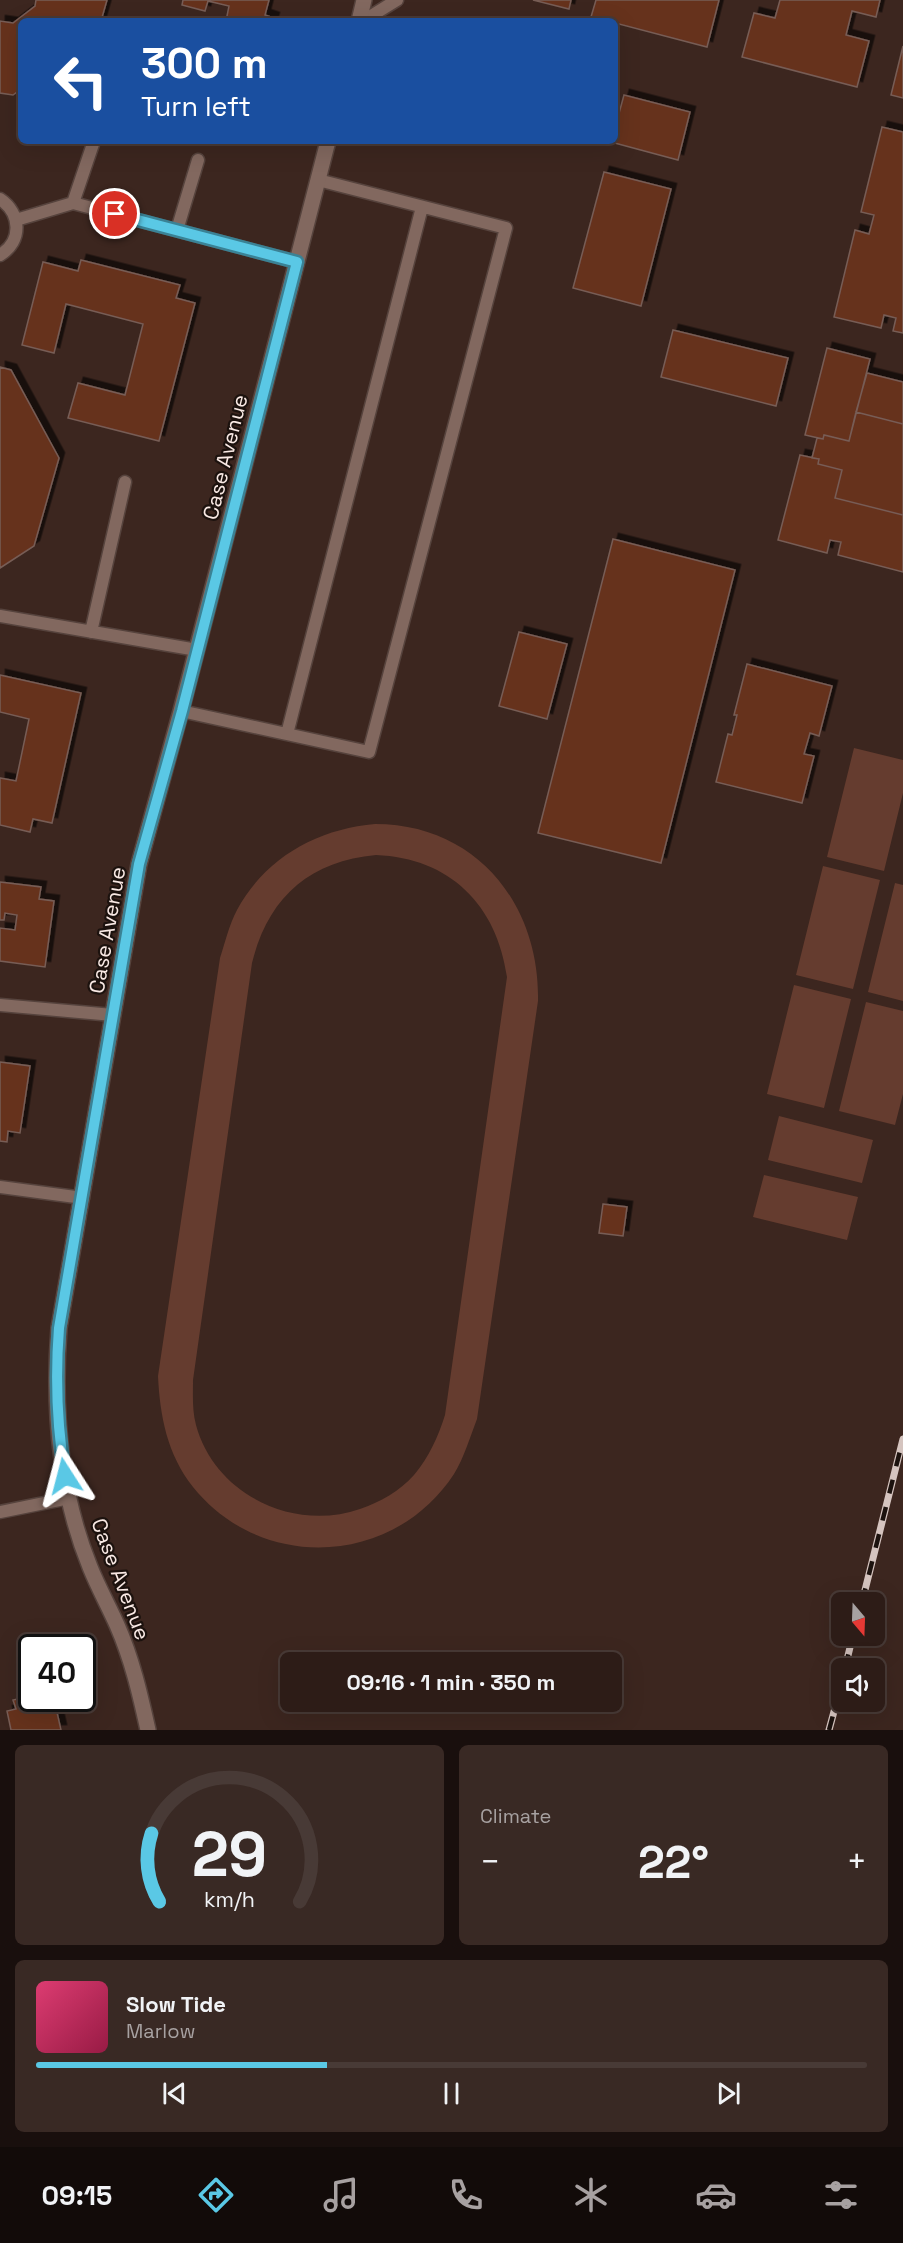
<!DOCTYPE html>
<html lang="en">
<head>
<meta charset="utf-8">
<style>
  body { margin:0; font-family:"Space Grotesk",sans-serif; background:#392924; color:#f1f3f6; height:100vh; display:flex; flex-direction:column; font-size:22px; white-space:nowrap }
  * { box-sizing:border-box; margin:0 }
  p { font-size:20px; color:#a7a1a1 }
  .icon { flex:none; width:33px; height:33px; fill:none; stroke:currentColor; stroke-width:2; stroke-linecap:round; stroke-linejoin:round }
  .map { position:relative; height:1730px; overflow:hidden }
  .drawer { display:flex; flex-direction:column; gap:15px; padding:15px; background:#190f0d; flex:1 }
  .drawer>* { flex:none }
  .top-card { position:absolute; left:18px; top:18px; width:600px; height:126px; border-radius:9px; box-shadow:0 6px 24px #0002,0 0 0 2px #483a36; background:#1a4fa0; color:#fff; overflow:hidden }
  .needle { width:39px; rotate:161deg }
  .tools { position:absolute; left:831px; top:1592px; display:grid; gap:12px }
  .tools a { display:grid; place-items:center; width:54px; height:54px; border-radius:9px; background:#2d1c17; box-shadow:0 6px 24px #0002,0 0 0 2px #483a36; font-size:30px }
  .speed { position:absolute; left:18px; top:1634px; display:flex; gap:12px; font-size:30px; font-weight:700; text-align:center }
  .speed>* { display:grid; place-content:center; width:78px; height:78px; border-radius:50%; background:#2d1c17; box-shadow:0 6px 24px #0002,0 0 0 2px #483a36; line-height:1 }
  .speed .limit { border:3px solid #111; border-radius:9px; background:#fff; color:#111 }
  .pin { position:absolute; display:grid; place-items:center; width:51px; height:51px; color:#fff; margin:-26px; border:3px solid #fff; border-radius:50%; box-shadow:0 2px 6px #0007 }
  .me { position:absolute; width:66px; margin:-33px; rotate:351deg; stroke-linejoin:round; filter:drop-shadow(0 0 4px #0008) }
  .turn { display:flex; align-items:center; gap:21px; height:126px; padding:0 24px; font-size:27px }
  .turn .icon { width:78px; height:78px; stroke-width:2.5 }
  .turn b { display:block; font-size:42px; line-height:51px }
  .big { font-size:45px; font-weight:600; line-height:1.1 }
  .drawer .card { flex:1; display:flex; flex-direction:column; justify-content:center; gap:9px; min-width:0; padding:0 21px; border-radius:9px; background:#392924 }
  .drawer .dial { align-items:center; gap:0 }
  .dial svg { height:156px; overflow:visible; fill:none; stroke:#483a36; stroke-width:7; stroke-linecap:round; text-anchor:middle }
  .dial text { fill:#f1f3f6; stroke:none }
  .song { display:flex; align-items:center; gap:18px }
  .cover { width:72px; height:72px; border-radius:9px; background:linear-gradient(135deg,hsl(340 70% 55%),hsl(340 70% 35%)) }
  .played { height:6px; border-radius:3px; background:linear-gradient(90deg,#5ac8e5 35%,#483a36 35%) }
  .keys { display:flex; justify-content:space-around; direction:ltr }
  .heat { display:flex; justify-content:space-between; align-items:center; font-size:33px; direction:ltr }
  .drawer .tiles { flex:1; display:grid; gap:15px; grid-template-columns:1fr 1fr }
  .card:last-child { grid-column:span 2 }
  .trip { position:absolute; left:280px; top:1652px; width:342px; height:60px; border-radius:9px; background:#2d1c17; box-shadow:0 6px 24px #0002,0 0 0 2px #483a36; font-weight:600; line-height:60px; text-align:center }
  .tab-bar { display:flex; height:96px; justify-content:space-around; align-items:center; background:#120b09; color:#a7a1a1 }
  .tab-bar .icon { width:42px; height:42px }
  .tab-bar .on { color:#5ac8e5 }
  .tab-bar b { font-size:27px; color:#f1f3f6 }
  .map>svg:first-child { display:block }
  .green { fill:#653c2f; fill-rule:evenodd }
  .building { fill:#66311f; stroke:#775d55; stroke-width:1.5; filter:url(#shadow) }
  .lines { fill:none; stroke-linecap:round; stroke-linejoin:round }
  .service-casing { stroke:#56433d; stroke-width:15 }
  .tertiary-casing { stroke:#56433d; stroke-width:18 }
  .service { stroke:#82685f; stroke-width:12 }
  .tertiary { stroke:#82685f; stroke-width:15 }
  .rail-casing { stroke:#d5c4bf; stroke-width:7 }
  .rail { stroke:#1c120e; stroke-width:4.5; stroke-dasharray:14; stroke-linecap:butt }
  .route-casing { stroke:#3a8295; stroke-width:15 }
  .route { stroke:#5ac8e5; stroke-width:10 }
  .labels { text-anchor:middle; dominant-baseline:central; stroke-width:4.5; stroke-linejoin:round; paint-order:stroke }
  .street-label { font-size:21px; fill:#f9e9e4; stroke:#1c120e }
</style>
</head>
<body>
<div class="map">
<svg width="903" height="1730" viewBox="0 0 903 1730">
  <defs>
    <filter id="shadow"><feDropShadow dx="5.5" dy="-5.5" stdDeviation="0" flood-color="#0009"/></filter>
  </defs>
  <rect width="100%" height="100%" fill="#3c261f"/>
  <path class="green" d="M 854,748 L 903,760 L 903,793 L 884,871 L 827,857 Z
    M 375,824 C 476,824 540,904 538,1001 L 477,1419 C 470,1437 464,1458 454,1474 C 394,1566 262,1573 193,1487 C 167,1454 160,1416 158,1376 L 220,958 C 225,943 229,925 237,910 C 265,858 317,829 375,824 ZM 376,855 C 450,858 497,905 507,977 L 445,1415 C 438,1437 429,1457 414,1475 C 400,1491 380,1502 360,1509 C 294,1532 215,1495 196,1425 C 192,1410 193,1395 193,1380 L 252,963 C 268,898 309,861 376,855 Z
    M 823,866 L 880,880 L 853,989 L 796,975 Z
    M 895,883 L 903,885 L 903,1001 L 868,992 Z
    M 794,985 L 851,999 L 824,1108 L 767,1094 Z
    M 866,1002 L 903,1011 L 903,1094 L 895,1125 L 839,1111 Z
    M 779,1116 L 873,1140 L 862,1183 L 768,1160 Z
    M 764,1175 L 858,1197 L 847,1240 L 753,1217 Z"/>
  <path class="building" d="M 36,0 L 107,0 L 101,21 L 21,21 L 21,89 L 13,95 L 0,93 L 0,21 L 13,23 L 35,6 Z
    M 183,0 L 269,0 L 265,15 L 274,18 L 273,21 L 226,21 L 229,6 L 208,1 L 205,11 L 182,5 Z
    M 533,0 L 571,0 L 569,9 Z
    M 596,0 L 719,0 L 707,47 L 615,23 L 615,21 L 591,17 Z
    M 780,0 L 880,0 L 876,17 L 852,11 L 846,35 L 869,41 L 857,87 L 742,57 L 754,13 L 775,18 Z
    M 903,46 L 903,98 L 891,95 Z
    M 624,95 L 690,112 L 678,160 L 611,142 L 615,141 L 615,128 Z
    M 882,127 L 903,132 L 903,333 L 893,331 L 896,318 L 884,315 L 881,328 L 834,317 L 855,230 L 869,234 L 874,215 L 861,212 Z
    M 604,172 L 671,189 L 641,306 L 573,288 Z
    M 81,260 L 180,285 L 176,298 L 195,303 L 159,441 L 68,418 L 78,383 L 125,395 L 143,324 L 66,304 L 54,353 L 22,345 L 43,262 L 78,271 Z
    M 673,330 L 788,358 L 776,406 L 661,377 Z
    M 827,348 L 870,359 L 849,441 L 824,435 L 823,439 L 805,435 Z
    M 0,367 L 11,370 L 59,458 L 34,546 L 0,568 Z
    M 867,373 L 903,382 L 903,424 L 856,412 Z
    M 856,412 L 903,424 L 903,515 L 835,498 L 842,470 L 818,464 L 819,459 L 812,458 L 817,438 L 823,439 L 824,435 L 849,441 Z
    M 800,455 L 819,459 L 818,464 L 842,470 L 835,498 L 903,515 L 903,572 L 838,555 L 841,542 L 830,540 L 827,553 L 778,540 Z
    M 613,539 L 735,570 L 661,863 L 538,833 Z
    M 519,632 L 567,644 L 547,719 L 499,706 Z
    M 747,664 L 832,686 L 819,736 L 810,733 L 804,754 L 814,756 L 802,803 L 716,782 L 728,734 L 732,735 L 737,715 L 734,715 Z
    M 0,675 L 81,693 L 52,823 L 33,819 L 30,832 L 0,825 L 0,778 L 16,781 L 29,719 L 0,712 Z
    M 0,882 L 41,887 L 39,899 L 54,901 L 45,967 L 0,961 L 0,928 L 15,930 L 17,915 L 5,913 L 4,920 L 0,920 Z
    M 0,1062 L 30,1066 L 20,1133 L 8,1131 L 7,1142 L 0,1141 Z
    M 603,1204 L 627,1207 L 623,1236 L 599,1233 Z
    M 32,1696 L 32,1698 L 48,1698 L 48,1700 L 54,1699 L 61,1730 L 11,1730 L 7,1711 L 16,1709 L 13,1700 Z"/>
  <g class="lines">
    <defs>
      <path id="service" d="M 363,21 L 397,0
        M 0,199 C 21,213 23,241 0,255
        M 73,203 L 94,141
        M 16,220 L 73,203 L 297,262
        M 177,230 L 198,160
        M 0,616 L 197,650
        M 91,632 L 125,482
        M 181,711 L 369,752 L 506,228 L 318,180
        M 287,734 L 422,207
        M 0,1005 L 113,1015
        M 0,1187 L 83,1198
        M 0,1512 L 69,1498"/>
      <path id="tertiary" d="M 359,21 L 364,0
        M 148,1730 C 140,1694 132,1659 117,1625 C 108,1605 98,1587 90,1567 C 59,1491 53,1408 59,1328 L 139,864 L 181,711 L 328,141"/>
    </defs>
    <use href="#service" class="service-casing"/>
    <use href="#tertiary" class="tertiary-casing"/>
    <use href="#service" class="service"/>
    <use href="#tertiary" class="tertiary"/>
    <defs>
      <path id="rail" d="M 862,1602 L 903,1439
        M 845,1668 L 853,1635
        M 829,1730 L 842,1682"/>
    </defs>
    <use href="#rail" class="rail-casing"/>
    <use href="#rail" class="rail"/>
  </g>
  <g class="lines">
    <defs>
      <path id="route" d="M 65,1476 C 57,1426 55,1379 59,1328 L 139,864 L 182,711 L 297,262 L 115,214"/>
    </defs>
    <use href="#route" class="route-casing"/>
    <use href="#route" class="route"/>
  </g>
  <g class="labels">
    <g class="street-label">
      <text transform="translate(225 457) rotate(-76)">Case Avenue</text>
      <text transform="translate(107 930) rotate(-80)">Case Avenue</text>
      <text transform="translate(121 1579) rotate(69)">Case Avenue</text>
    </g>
  </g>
</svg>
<div class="tools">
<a><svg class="needle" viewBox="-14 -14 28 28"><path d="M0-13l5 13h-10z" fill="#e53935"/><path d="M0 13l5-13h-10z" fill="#a7a1a1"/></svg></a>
<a><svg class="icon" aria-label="sound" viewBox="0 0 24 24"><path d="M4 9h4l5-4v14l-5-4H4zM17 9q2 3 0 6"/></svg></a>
</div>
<div class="speed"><div class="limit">40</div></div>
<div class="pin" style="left:115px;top:214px;background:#d93025"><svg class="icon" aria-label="arrive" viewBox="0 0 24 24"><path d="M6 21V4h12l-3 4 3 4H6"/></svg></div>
<svg class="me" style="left:65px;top:1476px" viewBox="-20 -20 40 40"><path d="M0-17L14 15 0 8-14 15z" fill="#5ac8e5" stroke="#fff" stroke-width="4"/></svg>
<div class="trip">09:16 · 1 min · 350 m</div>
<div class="top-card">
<div class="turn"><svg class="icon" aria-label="left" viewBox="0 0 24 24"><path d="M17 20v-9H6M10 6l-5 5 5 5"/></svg><div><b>300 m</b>Turn left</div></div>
</div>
</div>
<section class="drawer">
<div class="tiles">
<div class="card dial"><svg viewBox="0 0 100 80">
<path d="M14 69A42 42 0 1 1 86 69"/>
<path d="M14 69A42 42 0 0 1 10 34" stroke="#5ac8e5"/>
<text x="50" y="56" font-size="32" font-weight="700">29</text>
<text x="50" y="72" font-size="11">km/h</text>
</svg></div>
<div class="card"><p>Climate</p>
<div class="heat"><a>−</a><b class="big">22°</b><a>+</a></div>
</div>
<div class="card">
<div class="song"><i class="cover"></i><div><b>Slow Tide</b><p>Marlow</p></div></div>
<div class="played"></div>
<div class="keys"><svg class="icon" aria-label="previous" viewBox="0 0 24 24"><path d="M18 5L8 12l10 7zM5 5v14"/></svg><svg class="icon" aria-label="pause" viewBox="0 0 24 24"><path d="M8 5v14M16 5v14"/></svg><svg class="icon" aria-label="next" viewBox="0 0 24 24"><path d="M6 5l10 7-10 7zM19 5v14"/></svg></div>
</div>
</div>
</section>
<nav class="tab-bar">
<b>09:15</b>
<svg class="icon on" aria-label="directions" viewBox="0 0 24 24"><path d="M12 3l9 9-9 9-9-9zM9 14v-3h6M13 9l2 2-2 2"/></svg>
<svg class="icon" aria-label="music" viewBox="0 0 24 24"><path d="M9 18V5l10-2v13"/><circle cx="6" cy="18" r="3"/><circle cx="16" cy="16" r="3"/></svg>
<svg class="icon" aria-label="phone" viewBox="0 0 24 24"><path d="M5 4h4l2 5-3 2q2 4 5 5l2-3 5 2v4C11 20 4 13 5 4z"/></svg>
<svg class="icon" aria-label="climate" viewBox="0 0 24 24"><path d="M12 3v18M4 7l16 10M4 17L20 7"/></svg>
<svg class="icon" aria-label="car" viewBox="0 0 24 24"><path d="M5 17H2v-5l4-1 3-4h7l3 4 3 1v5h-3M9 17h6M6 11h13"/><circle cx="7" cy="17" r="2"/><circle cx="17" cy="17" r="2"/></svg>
<svg class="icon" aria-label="filters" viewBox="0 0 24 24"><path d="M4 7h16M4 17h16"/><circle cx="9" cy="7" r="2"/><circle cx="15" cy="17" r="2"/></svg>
</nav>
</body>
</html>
